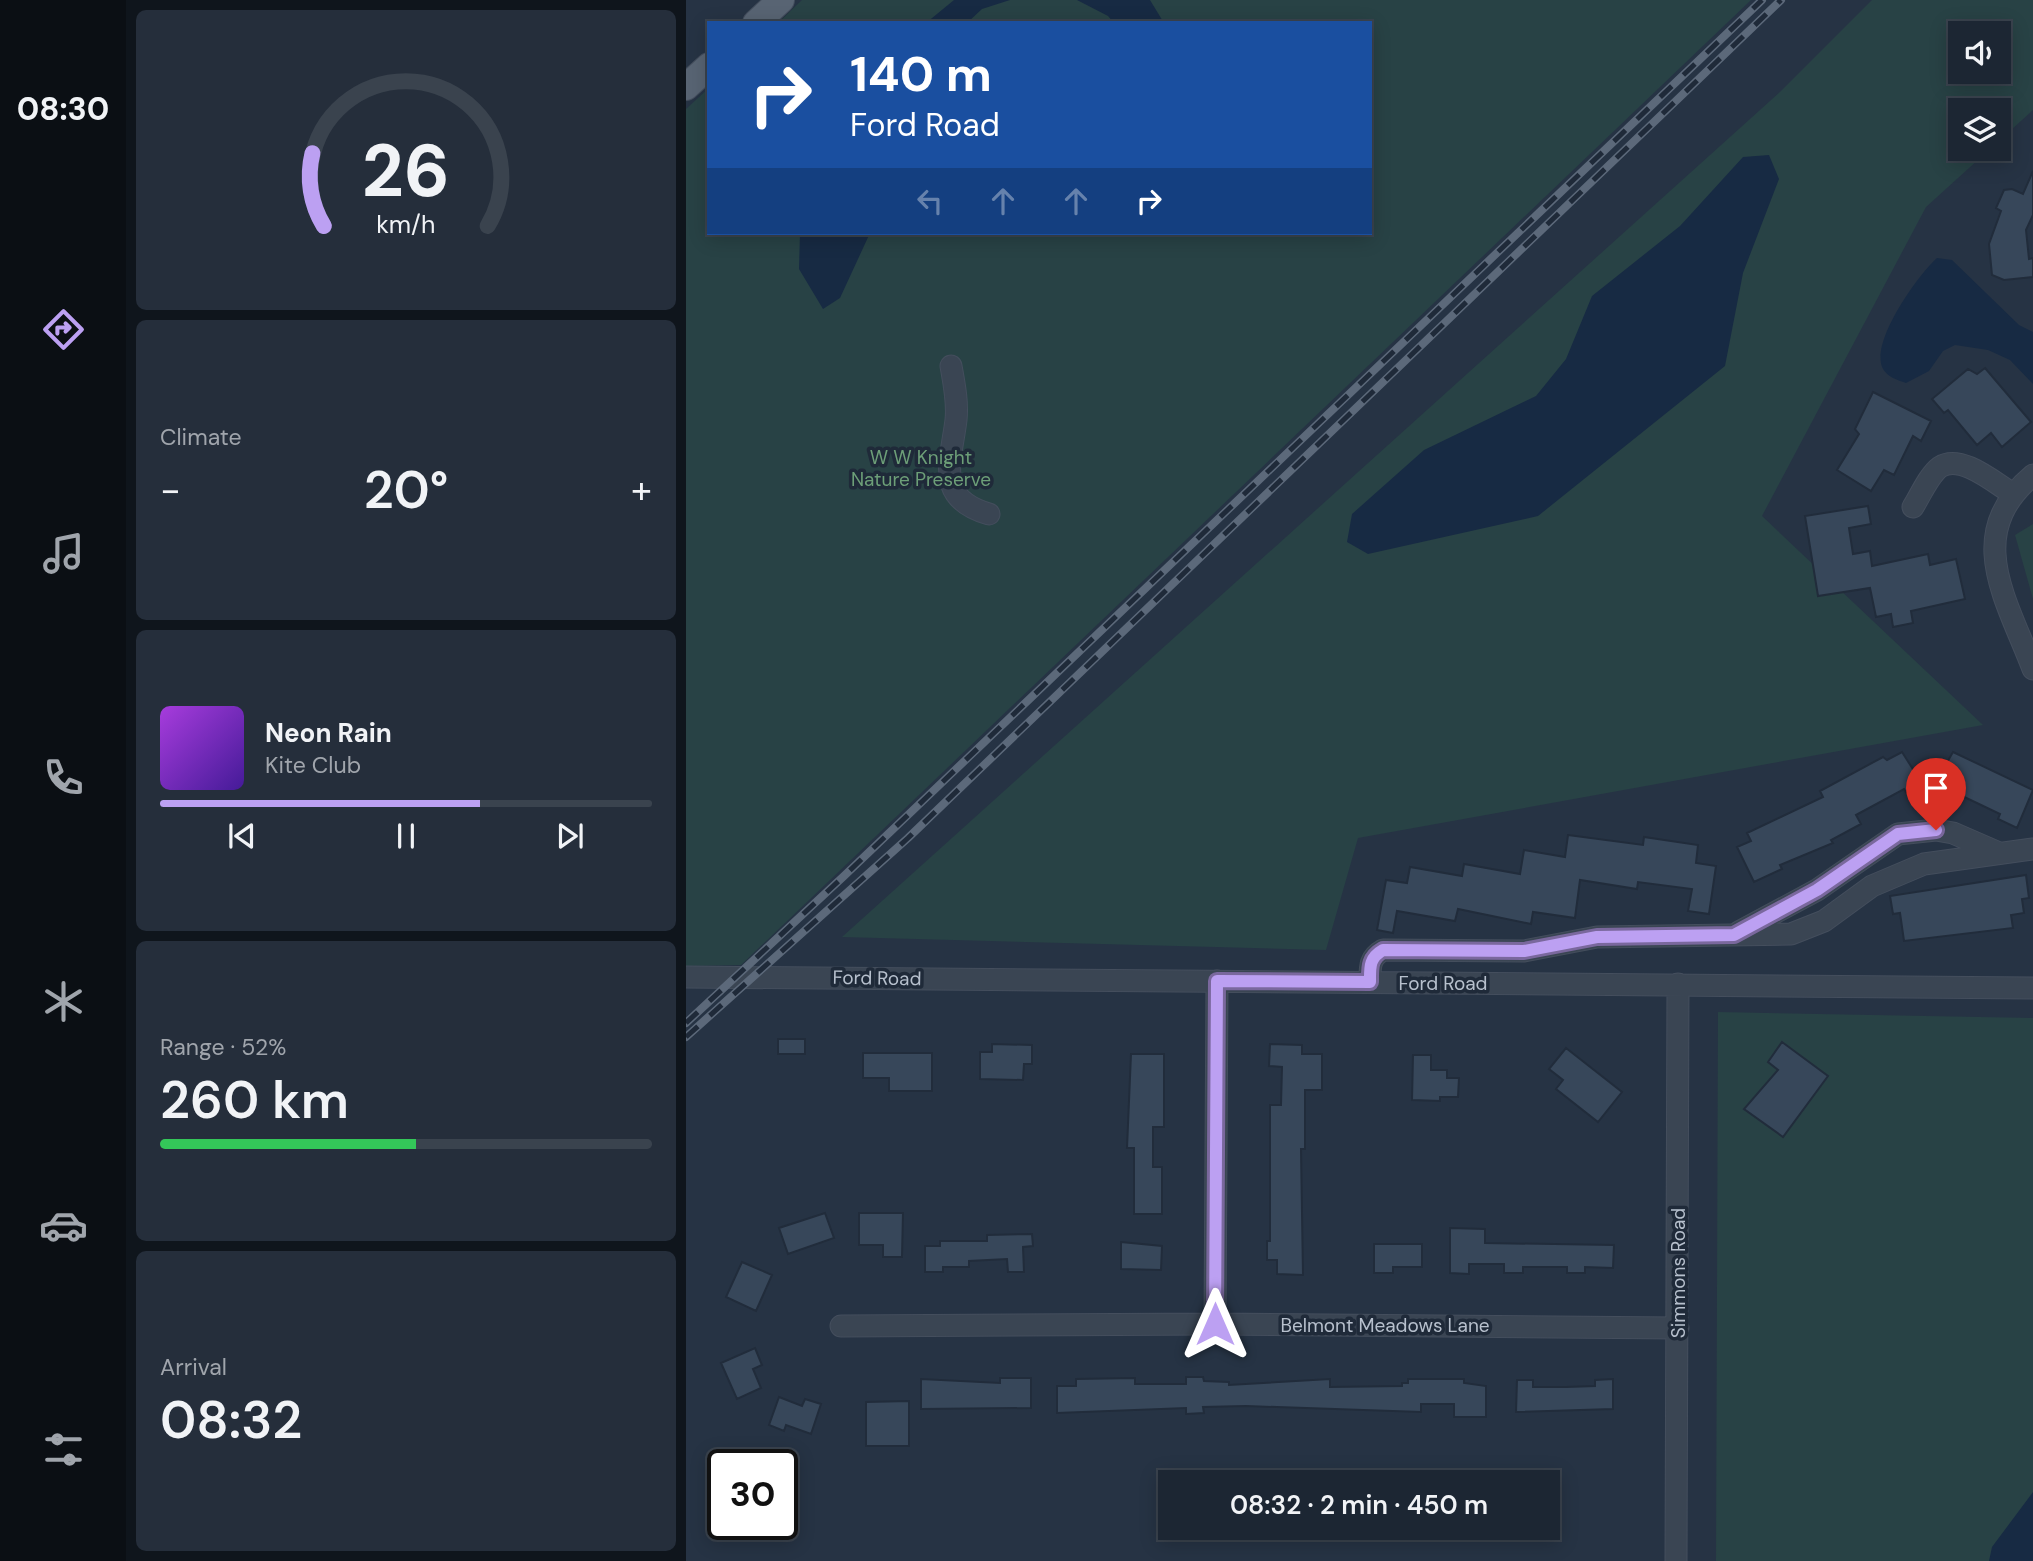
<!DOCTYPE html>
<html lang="en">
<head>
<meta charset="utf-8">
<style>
  body { margin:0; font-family:"DM Sans",sans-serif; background:#252e3b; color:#f1f3f6; height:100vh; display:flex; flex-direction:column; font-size:26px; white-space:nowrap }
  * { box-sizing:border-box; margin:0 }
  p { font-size:23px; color:#a0a5ac }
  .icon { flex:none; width:38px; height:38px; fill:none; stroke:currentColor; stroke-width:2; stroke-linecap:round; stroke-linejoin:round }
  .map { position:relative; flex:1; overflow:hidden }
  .panel { display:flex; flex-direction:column; gap:10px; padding:10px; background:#0f151c; width:560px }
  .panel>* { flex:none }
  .top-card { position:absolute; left:21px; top:21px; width:665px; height:214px; border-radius:0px; box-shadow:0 4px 18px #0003,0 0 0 2px #3a434e; background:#1a4fa0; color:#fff; overflow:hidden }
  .fabs { position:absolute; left:1262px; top:21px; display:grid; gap:14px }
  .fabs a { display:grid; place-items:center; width:63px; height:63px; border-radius:0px; background:#1c2633; box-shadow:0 4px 18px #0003,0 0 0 2px #3a434e; font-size:35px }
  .speed { position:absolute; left:21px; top:1449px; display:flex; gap:14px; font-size:35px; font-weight:700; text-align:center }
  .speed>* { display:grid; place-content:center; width:91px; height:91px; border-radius:50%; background:#1c2633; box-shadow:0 4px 18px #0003,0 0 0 2px #3a434e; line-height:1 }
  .speed .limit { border:4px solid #111; border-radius:10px; background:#fff; color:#111 }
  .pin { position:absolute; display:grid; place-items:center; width:60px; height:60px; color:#fff; margin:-72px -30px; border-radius:50% 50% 50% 0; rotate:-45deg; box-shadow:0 0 7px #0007 }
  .pin .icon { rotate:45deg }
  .me { position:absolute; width:77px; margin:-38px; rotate:0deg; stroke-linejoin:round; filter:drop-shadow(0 0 5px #0008) }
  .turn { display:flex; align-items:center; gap:24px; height:147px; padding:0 28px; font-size:32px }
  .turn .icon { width:91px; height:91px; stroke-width:2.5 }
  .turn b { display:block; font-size:49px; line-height:60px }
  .lanes { display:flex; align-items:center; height:66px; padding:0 28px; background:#0003; justify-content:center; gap:35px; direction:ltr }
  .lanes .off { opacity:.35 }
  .big { font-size:52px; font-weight:600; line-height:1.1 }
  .panel .widget { flex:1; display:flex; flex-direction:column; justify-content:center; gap:10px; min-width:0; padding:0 24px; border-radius:10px; background:#252e3b }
  .panel .dial { align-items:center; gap:0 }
  .dial svg { height:182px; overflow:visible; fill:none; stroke:#3a434e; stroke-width:7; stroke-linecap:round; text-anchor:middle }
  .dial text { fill:#f1f3f6; stroke:none }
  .song { display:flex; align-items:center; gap:21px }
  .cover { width:84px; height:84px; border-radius:10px; background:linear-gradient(135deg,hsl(280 70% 55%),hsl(260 70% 35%)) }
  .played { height:7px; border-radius:4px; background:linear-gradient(90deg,#bca0f2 65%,#3a434e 65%) }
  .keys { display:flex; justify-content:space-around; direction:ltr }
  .heat { display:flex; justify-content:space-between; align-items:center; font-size:38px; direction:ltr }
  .charge { height:10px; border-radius:5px; background:linear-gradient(90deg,#34c759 52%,#3a434e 0) }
  .trip { position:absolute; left:472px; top:1470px; width:402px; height:70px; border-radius:0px; background:#1c2633; box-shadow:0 4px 18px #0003,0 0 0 2px #3a434e; font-weight:600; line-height:70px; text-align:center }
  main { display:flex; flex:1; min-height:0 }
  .tabs { display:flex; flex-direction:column; width:126px; justify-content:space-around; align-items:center; background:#0b0f14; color:#a0a5ac }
  .tabs .icon { width:49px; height:49px }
  .tabs .selected { color:#bca0f2 }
  .tabs b { font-size:32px; color:#f1f3f6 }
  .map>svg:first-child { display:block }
  .green { fill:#284245; fill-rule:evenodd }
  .water { fill:#172a43 }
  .building { fill:#37475a; stroke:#212c3b; stroke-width:2 }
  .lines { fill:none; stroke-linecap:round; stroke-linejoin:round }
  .minor-casing { stroke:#444e5d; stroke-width:23 }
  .major-casing { stroke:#444e5d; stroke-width:28 }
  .minor { stroke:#3a4553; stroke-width:21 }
  .major { stroke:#586473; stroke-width:26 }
  .rail-casing { stroke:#5c697a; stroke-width:8 }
  .rail { stroke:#1f2a39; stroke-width:5; stroke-dasharray:16; stroke-linecap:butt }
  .route-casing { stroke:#7a689d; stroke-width:18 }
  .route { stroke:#bca0f2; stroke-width:12 }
  .labels { text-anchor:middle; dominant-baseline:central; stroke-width:7; stroke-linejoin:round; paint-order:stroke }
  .park-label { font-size:19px; fill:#6d9f78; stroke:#1f2a39 }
  .street-label { font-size:19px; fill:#b7c0cd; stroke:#1f2a39 }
</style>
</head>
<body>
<main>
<nav class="tabs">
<b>08:30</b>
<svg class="icon selected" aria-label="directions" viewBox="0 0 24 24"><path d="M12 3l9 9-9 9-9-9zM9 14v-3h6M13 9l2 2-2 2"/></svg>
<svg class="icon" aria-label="music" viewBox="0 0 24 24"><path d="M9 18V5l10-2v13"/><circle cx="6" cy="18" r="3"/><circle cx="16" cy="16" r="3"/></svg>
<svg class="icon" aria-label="phone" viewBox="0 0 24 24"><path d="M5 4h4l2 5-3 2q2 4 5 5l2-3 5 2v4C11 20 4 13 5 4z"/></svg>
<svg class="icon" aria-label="climate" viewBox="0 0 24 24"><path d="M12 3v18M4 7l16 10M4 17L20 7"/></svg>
<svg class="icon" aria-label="car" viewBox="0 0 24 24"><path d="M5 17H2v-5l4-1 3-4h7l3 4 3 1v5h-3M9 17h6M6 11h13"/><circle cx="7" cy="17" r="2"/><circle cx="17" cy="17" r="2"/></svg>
<svg class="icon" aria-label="filters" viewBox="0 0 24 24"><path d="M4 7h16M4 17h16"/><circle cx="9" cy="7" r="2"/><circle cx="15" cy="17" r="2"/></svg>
</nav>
<section class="panel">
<div class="widget dial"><svg viewBox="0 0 100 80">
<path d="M14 69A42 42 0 1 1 86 69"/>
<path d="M14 69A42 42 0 0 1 9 37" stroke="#bca0f2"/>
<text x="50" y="56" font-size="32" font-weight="700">26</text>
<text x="50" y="72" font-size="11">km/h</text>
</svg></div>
<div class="widget"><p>Climate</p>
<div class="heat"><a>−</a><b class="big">20°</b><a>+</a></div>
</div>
<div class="widget">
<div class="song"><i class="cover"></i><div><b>Neon Rain</b><p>Kite Club</p></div></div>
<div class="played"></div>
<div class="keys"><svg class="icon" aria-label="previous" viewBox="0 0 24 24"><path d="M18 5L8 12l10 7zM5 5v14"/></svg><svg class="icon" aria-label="pause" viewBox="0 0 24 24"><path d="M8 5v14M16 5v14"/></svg><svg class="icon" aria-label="next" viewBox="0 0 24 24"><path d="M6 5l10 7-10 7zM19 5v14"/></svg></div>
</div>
<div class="widget"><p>Range · 52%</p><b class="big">260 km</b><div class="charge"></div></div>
<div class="widget"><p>Arrival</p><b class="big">08:32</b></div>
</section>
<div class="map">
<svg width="1347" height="1561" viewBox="0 0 1347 1561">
  <rect width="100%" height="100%" fill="#263344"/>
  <path class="green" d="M 116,0 L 1065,0 L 55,965 L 0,966 L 0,109 L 23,88 L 23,233 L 684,233 L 684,23 L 92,23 Z
    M 1186,0 L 1347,0 L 1347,110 L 1313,141 L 1312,110 L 1274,110 L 1274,149 L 1304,149 L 1240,207 L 1076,516 L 1297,725 L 672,838 L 640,950 L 156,937 L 1095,91 ZM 1274,33 L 1312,33 L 1312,72 L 1274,72 Z
    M 1347,524 L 1347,599 L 1329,535 Z
    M 1032,1012 L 1347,1018 L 1347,1561 L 1030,1561 Z"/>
  <path class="water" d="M 268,0 L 324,0 L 296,9 L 281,23 L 240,23 Z
    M 391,0 L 464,0 L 478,23 L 428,23 L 422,16 Z
    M 1083,155 L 1093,179 L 1057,273 L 1039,366 L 852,516 L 682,554 L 661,542 L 666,514 L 738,450 L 850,396 L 880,359 L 906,296 L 994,226 L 1057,157 Z
    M 114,233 L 184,233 L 154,298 L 137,309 L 113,269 Z
    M 1251,258 L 1266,260 L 1333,325 L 1347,332 L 1347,384 L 1324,360 L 1302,350 L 1269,345 L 1257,351 L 1243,371 L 1220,383 C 1211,380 1202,377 1197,369 C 1183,343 1232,275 1251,258 Z
    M 1347,1492 L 1347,1561 L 1303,1561 L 1306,1547 Z"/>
  <path class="building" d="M 1347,171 L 1347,215 L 1340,230 L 1343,259 L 1347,258 L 1347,277 L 1318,280 L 1306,275 L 1303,244 L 1315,211 L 1310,208 L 1318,190 L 1326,189 L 1337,194 Z
    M 1299,368 L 1345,422 L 1316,447 L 1305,433 L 1291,445 L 1262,410 L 1258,413 L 1246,399 L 1282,369 L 1291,374 Z
    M 1187,392 L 1245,421 L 1235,441 L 1227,436 L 1208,475 L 1198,470 L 1185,491 L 1151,470 L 1173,434 L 1169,429 Z
    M 1182,506 L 1185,524 L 1163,528 L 1167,554 L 1184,551 L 1186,566 L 1242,554 L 1244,565 L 1270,559 L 1279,599 L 1225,611 L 1227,623 L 1207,627 L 1205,614 L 1190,617 L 1184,588 L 1132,596 L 1119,516 Z
    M 1216,752 L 1237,785 L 1221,794 L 1218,789 L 1170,815 L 1175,824 L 1145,840 L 1147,843 L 1094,865 L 1096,869 L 1068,882 L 1051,847 L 1065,841 L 1061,833 L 1137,797 L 1134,791 L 1197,757 L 1201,760 Z
    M 1267,752 L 1347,790 L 1331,828 L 1312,819 L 1314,814 L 1249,783 Z
    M 882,835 L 957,845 L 958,837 L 1012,845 L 1010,863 L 1030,866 L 1023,914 L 1002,911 L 1006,889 L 952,882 L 951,889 L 894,880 L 889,918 L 847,912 L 845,924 L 772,909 L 769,921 L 711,911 L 707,933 L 691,930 L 700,880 L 721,883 L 724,867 L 776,876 L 778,864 L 834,874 L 838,850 L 879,857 Z
    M 1340,875 L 1343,898 L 1336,899 L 1338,913 L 1325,915 L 1327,928 L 1218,941 L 1214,913 L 1207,914 L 1204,896 Z
    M 92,1039 L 119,1039 L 119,1054 L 92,1054 Z
    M 1096,1042 L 1142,1076 L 1097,1137 L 1058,1109 L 1092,1070 L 1082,1062 Z
    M 306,1044 L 346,1045 L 346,1064 L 338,1064 L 337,1080 L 294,1079 L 294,1052 L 306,1052 Z
    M 584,1044 L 616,1045 L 616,1054 L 636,1054 L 636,1090 L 619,1090 L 619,1149 L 615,1149 L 617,1275 L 591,1274 L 591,1260 L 581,1260 L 581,1241 L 584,1241 L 584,1105 L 595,1105 L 596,1067 L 583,1066 Z
    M 880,1048 L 936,1092 L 912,1122 L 870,1089 L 877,1080 L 863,1069 Z
    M 177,1053 L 246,1053 L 246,1091 L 203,1091 L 203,1078 L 177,1078 Z
    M 445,1054 L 478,1054 L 478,1127 L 467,1127 L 467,1167 L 476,1167 L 476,1214 L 448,1214 L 448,1148 L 441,1148 Z
    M 727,1055 L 745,1055 L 745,1070 L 761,1070 L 761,1078 L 773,1078 L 772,1097 L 754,1097 L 754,1101 L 726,1100 Z
    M 139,1213 L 148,1238 L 102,1254 L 93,1228 Z
    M 173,1213 L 217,1213 L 216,1257 L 197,1257 L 197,1245 L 173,1245 Z
    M 764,1228 L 799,1229 L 799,1243 L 928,1245 L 927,1268 L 899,1267 L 899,1273 L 881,1273 L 881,1267 L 837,1267 L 837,1273 L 818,1273 L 818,1264 L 783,1264 L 783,1274 L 764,1273 Z
    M 346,1234 L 347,1246 L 337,1247 L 338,1272 L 322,1272 L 321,1259 L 283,1261 L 283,1267 L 257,1267 L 257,1272 L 239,1272 L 239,1246 L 254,1246 L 254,1241 L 301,1241 L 301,1235 Z
    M 435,1242 L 476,1246 L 475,1270 L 435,1269 Z
    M 688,1244 L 736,1244 L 736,1267 L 707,1267 L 707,1273 L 688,1273 Z
    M 56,1262 L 86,1275 L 70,1311 L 40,1297 Z
    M 69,1348 L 76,1365 L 67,1369 L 75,1388 L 51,1399 L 35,1363 Z
    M 500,1377 L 517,1377 L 518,1381 L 543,1382 L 543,1385 L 644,1379 L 644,1387 L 716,1386 L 716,1383 L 722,1383 L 722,1379 L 778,1379 L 778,1383 L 800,1386 L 800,1417 L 768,1417 L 768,1404 L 735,1404 L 735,1412 L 560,1406 L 517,1407 L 518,1413 L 500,1414 L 500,1408 L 371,1413 L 371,1386 L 390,1386 L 390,1379 L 449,1378 L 449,1384 L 500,1384 Z
    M 314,1378 L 345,1378 L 345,1408 L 235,1409 L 235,1379 L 314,1383 Z
    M 927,1379 L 927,1409 L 830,1412 L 831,1380 L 847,1380 L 847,1387 L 880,1387 L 909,1386 L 909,1380 Z
    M 93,1397 L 116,1406 L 119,1399 L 135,1404 L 125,1434 L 100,1425 L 98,1431 L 83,1425 Z
    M 223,1401 L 223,1446 L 180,1446 L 180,1402 Z"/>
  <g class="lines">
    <defs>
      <path id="minor" d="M 265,366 C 268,383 272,402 270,420 C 265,462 248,498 303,514
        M 1347,475 C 1276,534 1321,600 1347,669
        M 1227,507 C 1234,496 1243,475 1254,467 C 1275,453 1310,484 1327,494
        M 1053,932 L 1131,890 L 1212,834 L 1250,830 L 1267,833 L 1313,853
        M 0,977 L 1347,988
        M 684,982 C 684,967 683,958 697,950 L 838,951 L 911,937 L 1105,934 L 1138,921 L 1186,886 L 1238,864 L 1347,849
        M 529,1324 L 531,981
        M 155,1326 L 529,1324 L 992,1328
        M 990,1561 L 992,984"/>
      <path id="major" d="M 70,23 L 95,0
        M 0,87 L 23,66"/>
    </defs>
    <use href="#minor" class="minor-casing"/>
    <use href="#major" class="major-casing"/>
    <use href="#minor" class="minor"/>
    <use href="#major" class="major"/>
    <defs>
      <path id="rail" d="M 0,1023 L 158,876 L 1076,0
        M 0,1037 L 222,838 L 1095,0"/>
    </defs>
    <use href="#rail" class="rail-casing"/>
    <use href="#rail" class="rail"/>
  </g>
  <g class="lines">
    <defs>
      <path id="route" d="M 529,1324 L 531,981 L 684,982 C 684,967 683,958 697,950 L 838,951 L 911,937 L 1048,935 L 1131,890 L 1212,834 L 1250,830"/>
    </defs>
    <use href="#route" class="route-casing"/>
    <use href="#route" class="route"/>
  </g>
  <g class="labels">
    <g class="park-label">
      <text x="235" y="457">W W Knight<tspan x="235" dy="22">Nature Preserve</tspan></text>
    </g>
    <g class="street-label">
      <text transform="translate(191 978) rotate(1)">Ford Road</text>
      <text x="757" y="983">Ford Road</text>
      <text transform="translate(992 1273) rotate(-90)">Simmons Road</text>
      <text x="699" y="1325">Belmont Meadows Lane</text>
    </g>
  </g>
</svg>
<div class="fabs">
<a><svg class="icon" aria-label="sound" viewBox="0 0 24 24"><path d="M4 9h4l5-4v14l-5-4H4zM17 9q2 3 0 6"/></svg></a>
<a><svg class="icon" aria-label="layers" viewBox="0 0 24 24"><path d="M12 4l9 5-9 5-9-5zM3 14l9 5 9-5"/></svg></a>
</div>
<div class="speed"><div class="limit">30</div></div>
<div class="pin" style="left:1250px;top:830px;background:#d93025"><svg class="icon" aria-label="arrive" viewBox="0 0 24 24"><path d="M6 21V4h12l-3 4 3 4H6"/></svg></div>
<svg class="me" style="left:529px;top:1324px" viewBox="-20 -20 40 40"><path d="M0-17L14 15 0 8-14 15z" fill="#bca0f2" stroke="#fff" stroke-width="4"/></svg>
<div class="trip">08:32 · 2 min · 450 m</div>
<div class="top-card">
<div class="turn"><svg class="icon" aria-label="right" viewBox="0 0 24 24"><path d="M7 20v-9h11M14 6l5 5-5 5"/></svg><div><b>140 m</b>Ford Road</div></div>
<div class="lanes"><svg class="icon off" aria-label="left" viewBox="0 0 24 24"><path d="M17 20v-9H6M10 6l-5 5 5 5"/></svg><svg class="icon off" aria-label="ahead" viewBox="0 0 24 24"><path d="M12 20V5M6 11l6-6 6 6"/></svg><svg class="icon off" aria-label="ahead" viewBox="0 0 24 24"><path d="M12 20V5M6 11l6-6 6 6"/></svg><svg class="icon" aria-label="right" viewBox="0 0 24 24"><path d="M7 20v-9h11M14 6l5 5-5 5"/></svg></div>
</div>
</div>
</main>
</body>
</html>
